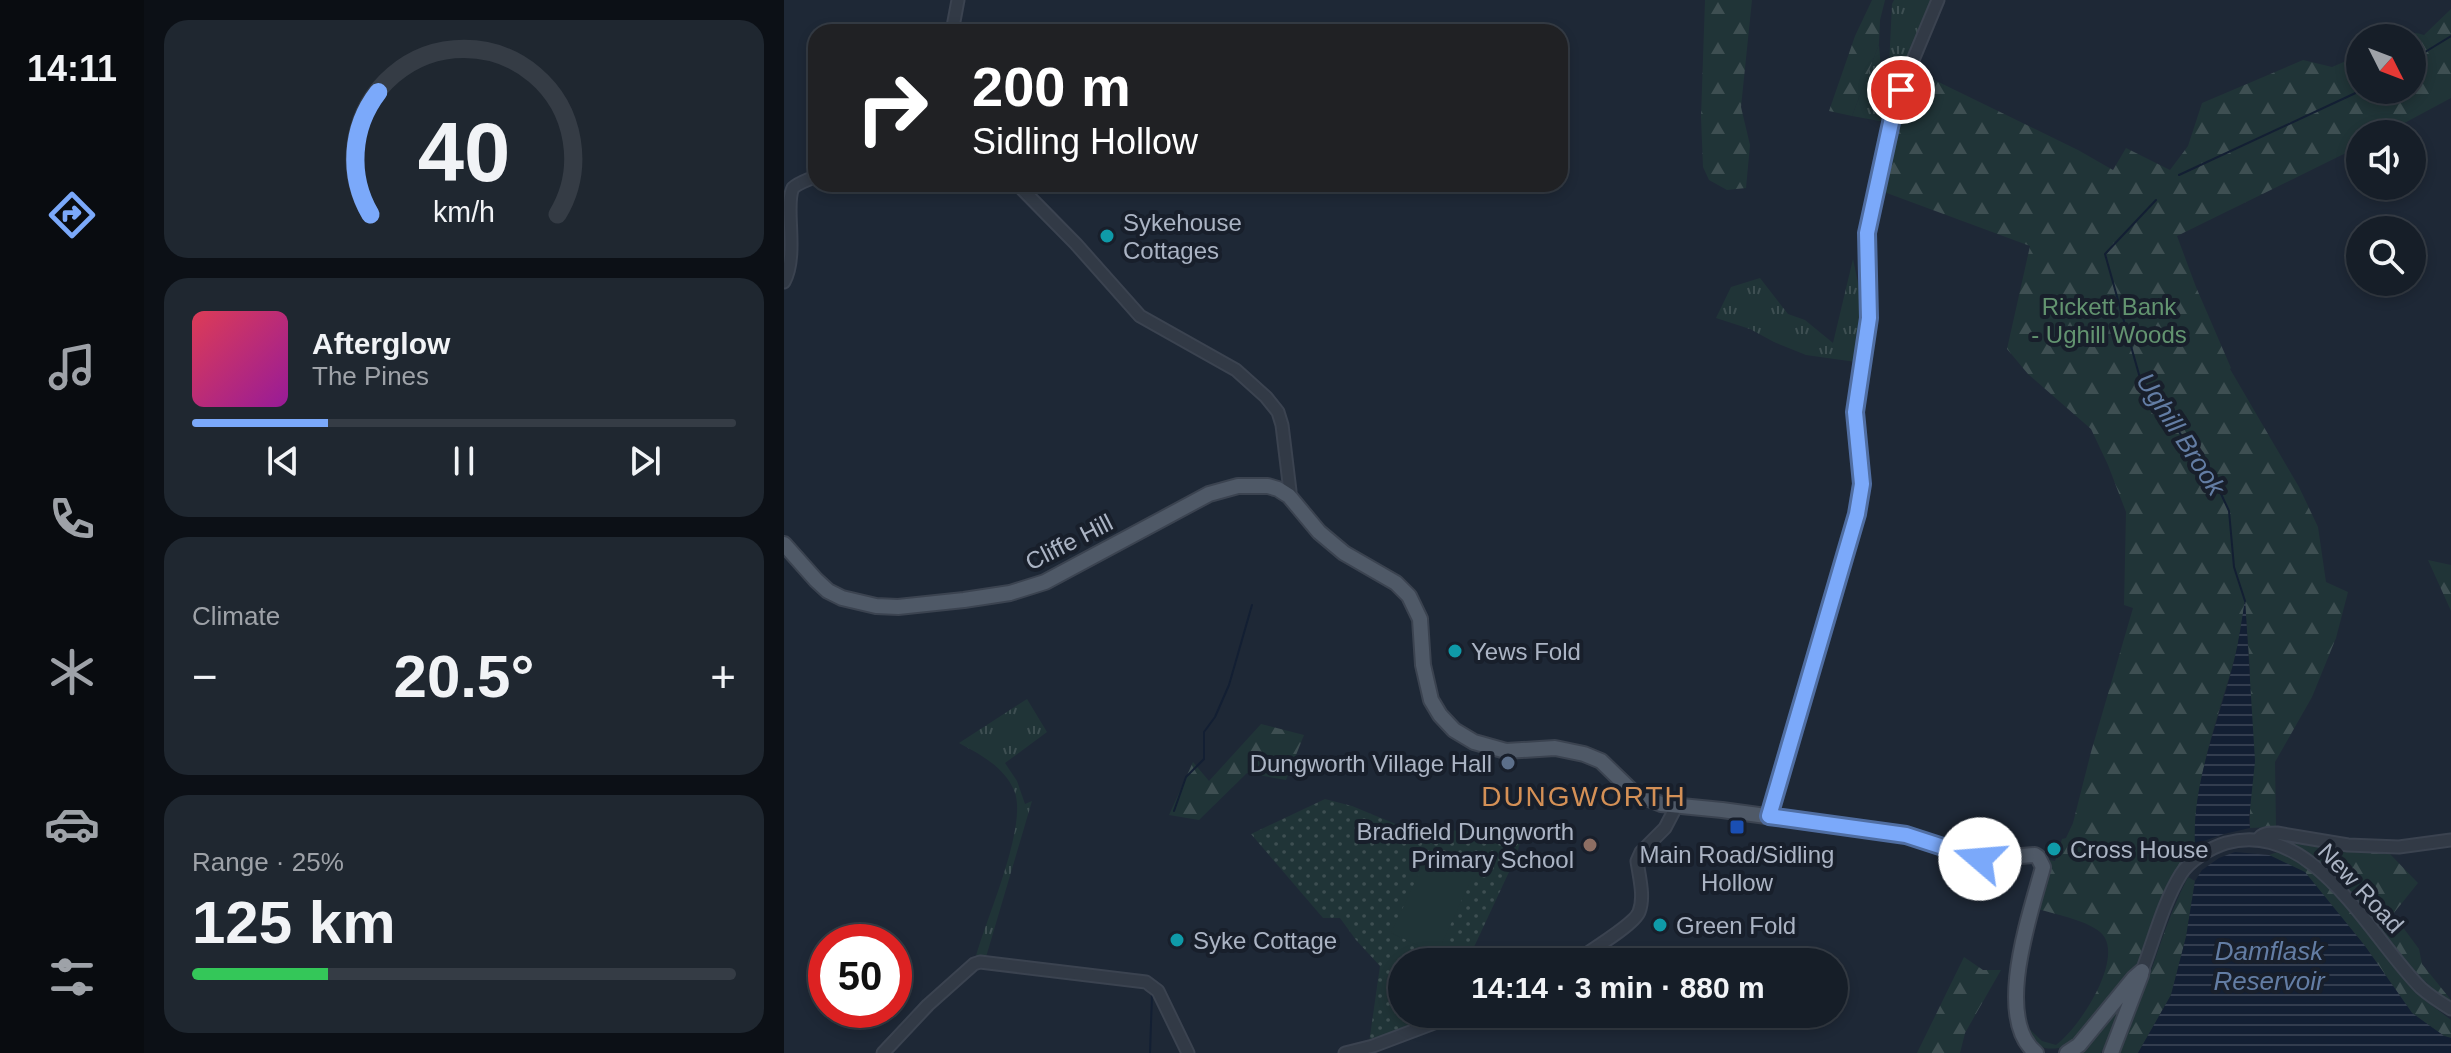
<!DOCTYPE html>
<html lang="en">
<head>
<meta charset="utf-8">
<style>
  body { margin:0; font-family:Helvetica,sans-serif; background:#1f2730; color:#f1f3f6; height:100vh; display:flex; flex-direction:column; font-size:30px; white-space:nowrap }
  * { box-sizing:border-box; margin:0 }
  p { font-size:26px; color:#9ea2a8 }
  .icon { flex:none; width:44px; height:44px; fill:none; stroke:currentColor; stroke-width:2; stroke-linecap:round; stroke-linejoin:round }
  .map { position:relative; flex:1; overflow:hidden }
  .details { display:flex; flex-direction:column; gap:20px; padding:20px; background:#0c1016; width:640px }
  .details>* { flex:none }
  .hud { position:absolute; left:24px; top:24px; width:760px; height:168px; border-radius:24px; box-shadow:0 4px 12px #0003,0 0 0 2px #353c45; background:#202124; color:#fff; overflow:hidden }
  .needle { width:52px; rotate:132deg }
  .tools { position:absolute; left:1562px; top:24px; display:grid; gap:16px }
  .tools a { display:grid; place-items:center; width:80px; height:80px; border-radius:50%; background:#161e28; box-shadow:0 4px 12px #0003,0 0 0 2px #353c45; font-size:40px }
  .speed { position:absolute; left:24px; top:924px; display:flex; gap:16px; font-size:40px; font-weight:700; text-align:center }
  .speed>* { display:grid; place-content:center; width:104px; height:104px; border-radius:50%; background:#161e28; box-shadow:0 4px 12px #0003,0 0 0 2px #353c45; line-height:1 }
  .speed .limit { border:12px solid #d22; background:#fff; color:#111 }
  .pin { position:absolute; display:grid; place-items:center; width:68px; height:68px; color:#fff; margin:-34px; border:4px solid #fff; border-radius:50%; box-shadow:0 2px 8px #0007 }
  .me { position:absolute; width:88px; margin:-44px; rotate:288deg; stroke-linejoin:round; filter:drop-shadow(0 0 6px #0008) }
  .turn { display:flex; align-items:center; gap:28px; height:168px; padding:0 32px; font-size:36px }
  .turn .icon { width:104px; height:104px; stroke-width:2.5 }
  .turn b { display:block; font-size:56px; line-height:68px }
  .big { font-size:60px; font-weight:600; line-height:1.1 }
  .details .tile { flex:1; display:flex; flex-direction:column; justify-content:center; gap:12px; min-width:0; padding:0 28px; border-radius:24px; background:#1f2730 }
  .details .dial { align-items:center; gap:0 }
  .dial svg { height:208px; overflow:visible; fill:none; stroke:#353c45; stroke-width:7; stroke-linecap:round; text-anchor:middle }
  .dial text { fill:#f1f3f6; stroke:none }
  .song { display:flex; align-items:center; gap:24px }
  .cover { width:96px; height:96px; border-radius:12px; background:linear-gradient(135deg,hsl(350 70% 55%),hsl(300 70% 35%)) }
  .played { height:8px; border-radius:4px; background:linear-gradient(90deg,#7ba9fa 25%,#353c45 25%) }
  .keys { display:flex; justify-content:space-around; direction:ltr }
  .heat { display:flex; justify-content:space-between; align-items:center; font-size:44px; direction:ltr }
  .charge { height:12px; border-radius:6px; background:linear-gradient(90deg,#34c759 25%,#353c45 0) }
  .trip { position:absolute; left:604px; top:948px; width:460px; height:80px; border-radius:40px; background:#161e28; box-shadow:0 4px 12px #0003,0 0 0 2px #353c45; font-weight:600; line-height:80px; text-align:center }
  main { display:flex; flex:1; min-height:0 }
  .tabs { display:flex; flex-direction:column; width:144px; justify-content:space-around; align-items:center; background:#090c10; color:#9ea2a8 }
  .tabs .icon { width:56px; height:56px }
  .tabs .active { color:#7ba9fa }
  .tabs b { font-size:36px; color:#f1f3f6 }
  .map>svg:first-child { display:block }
  .grass { fill:url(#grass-tufts) }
  .forest { fill:url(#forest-firs) }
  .park { fill:url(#park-dots) }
  .garden { fill:#203437 }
  .water { fill:url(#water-rules) }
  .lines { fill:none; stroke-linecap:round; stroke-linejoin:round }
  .stream { stroke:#131f33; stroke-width:2 }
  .minor-casing { stroke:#3b4350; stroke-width:15 }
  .major-casing { stroke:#3b4350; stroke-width:18 }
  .minor { stroke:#323a46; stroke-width:11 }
  .major { stroke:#4f5967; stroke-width:14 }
  .route-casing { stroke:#506ea2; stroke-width:20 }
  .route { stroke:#7ba9fa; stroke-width:14 }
  .culture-dot { fill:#0f9aa8; stroke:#181f2b; stroke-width:3 }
  .service-dot { fill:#5c6f8a; stroke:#181f2b; stroke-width:3 }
  .transit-dot { fill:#1a4fb4; stroke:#181f2b; stroke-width:3 }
  .education-dot { fill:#8d6e63; stroke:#181f2b; stroke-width:3 }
  .labels { text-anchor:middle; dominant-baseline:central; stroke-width:8; stroke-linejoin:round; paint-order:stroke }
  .poi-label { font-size:24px; fill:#abb4c4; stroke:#181f2b; text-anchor:start }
  .park-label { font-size:24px; fill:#639470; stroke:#181f2b }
  .street-label { font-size:24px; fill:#abb4c4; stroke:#181f2b }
  .water-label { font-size:26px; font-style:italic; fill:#637da4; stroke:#181f2b }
  .quarter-label { font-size:28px; letter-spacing:2px; fill:#d49056; stroke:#181f2b }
</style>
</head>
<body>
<main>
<nav class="tabs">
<b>14:11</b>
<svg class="icon active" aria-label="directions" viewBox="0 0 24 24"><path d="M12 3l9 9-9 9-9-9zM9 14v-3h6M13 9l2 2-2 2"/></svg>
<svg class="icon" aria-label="music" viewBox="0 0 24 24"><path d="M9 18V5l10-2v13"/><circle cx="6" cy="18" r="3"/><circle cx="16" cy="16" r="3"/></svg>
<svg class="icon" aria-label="phone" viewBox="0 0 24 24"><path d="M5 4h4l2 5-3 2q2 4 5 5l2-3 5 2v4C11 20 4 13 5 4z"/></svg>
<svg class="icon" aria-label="climate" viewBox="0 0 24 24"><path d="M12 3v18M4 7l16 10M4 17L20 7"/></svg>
<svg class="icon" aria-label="car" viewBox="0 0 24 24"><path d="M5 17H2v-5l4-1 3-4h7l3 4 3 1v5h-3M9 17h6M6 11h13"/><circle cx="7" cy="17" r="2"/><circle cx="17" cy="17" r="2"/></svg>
<svg class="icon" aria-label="filters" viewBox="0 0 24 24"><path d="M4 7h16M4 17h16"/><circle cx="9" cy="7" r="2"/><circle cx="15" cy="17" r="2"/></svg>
</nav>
<section class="details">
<div class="tile dial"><svg viewBox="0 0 100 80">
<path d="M14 69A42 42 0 1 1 86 69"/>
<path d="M14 69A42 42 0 0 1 17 22" stroke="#7ba9fa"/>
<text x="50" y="56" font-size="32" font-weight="700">40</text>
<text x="50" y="72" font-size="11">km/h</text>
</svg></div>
<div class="tile">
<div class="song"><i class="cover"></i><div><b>Afterglow</b><p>The Pines</p></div></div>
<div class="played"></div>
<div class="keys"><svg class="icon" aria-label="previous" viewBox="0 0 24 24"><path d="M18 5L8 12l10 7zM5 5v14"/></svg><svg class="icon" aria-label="pause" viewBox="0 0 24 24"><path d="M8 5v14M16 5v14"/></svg><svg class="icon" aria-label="next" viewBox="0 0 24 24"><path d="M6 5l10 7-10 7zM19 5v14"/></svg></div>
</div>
<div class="tile"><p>Climate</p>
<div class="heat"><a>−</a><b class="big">20.5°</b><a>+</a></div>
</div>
<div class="tile"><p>Range · 25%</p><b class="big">125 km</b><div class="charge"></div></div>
</section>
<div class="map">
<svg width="1667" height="1053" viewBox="0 0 1667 1053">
  <defs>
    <pattern id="grass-tufts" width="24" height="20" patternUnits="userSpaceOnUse" patternTransform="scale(2)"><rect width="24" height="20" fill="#203437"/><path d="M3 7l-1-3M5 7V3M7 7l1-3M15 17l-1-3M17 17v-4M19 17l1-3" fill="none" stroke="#3e4f52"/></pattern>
    <pattern id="forest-firs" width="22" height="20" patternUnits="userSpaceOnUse" patternTransform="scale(2)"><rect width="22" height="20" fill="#203437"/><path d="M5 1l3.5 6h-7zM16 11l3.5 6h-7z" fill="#3e4f52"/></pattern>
    <pattern id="park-dots" width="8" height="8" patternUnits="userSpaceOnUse" patternTransform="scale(2)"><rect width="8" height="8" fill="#203437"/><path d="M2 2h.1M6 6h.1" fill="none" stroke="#3e4f52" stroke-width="1.8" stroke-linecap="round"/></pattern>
    <pattern id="water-rules" width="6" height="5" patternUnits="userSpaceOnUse" patternTransform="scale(2)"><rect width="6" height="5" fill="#131f33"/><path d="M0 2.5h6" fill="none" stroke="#333d4f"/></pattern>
  </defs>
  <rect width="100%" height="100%" fill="#1e2836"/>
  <path class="grass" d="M 1110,0 L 1149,0 L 1103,108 L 1108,4 Z
    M 1095,44 L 1101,122 L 1068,116 Z
    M 1069,259 L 1077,297 L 1072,362 L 1022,355 L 990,342 L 966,329 L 932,318 L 947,287 L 976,278 L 1004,314 L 1021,320 L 1049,343 Z
    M 243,699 L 263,732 L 221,763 L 233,781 L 241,804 L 248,801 L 202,957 L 192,956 C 202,919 245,824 230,790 C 219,766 197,755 175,743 Z"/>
  <path class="forest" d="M 921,0 L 968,0 L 957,107 L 966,145 L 962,188 L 943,190 L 925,180 L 919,167 L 917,117 Z
    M 1088,0 L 1101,0 L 1096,20 L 1095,44 L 1068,116 L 1045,111 L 1071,36 Z
    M 1667,9 L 1667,98 L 1600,134 L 1576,134 L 1576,146 L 1393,236 L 1412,287 L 1447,368 L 1446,369 L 1515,487 L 1534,527 L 1542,582 L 1564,592 L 1552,638 L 1528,697 L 1491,762 L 1492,827 L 1466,828 L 1466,671 L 1461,603 C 1457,623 1455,644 1449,664 C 1433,720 1409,785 1411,844 L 1355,968 L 1284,1046 C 1256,1053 1250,1046 1239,1023 L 1258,1041 L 1272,1045 C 1294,1029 1336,966 1321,938 C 1313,922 1270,914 1254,909 L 1265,860 L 1271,861 L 1278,839 L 1282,838 L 1289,823 L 1307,752 L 1349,608 L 1340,605 L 1342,512 L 1324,465 L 1307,429 L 1244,374 L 1223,349 L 1246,246 L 1100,192 L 1112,138 L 1134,72 L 1294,150 L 1329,170 L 1342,148 L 1386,170 L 1404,146 L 1418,103 L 1519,60 L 1548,67 L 1576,55 L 1576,90 L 1628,90 L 1628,38 L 1600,38 C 1613,31 1626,31 1640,35 Z
    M 1644,560 L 1667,565 L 1667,611 Z
    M 477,724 L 520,735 L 502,780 L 463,773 L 415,820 L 385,815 L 409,762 L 425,781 Z
    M 1507,843 L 1552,850 L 1606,854 L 1634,883 L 1609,914 L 1635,949 L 1638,964 L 1667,1000 L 1667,1004 C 1608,960 1569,878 1507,843 Z
    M 1496,851 L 1521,862 L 1592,939 L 1642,1001 L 1667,1020 L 1667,1038 L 1660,1036 L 1628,1013 L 1581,946 L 1521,873 L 1485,855 Z
    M 1404,877 L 1411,881 L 1402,937 L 1387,995 L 1354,1053 L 1334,1053 C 1363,997 1375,933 1404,877 Z
    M 1180,957 L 1199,970 L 1217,970 L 1181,1033 L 1176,1053 L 1133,1053 Z
    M 1349,991 L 1317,1053 L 1294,1053 Z"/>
  <path class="park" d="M 541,799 L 568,806 L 626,830 L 629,827 L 738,836 L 732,857 L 683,962 L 618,962 L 618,1014 L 659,1014 L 585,1043 L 596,966 L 572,940 L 556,918 L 539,918 L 467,834 Z"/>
  <path class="garden" d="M 647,848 L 692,869 L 653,954 L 607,933 Z"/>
  <path class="water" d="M 1461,599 L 1471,761 L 1465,819 L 1466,828 L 1440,834 L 1411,844 C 1408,782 1435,721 1450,661 C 1455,641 1458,619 1461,599 Z
    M 1451,852 L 1485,855 L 1521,872 L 1581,946 L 1628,1013 L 1660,1036 L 1667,1038 L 1667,1053 L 1354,1053 L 1387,995 L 1402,937 L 1411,881 L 1418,870 L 1435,858 Z"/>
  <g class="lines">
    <path class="stream" d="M 1628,60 L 1667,36
      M 1395,175 L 1578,90
      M 1372,200 L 1321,254 L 1356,378 L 1432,483 L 1445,511 L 1450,567 L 1461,601
      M 390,811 L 402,777 L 420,759 L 420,732 L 431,717 L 445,685 L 468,605
      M 366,1053 L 368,994"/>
    <defs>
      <path id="minor" d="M 168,32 L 174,0
        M 233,184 L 292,244 L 356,316 L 452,370 L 482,397 L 494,412 L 498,425 L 506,491 L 505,496
        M 0,282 C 15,254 0,205 9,188 C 15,182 25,180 32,176
        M 985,816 L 1073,514 L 1078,484 L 1071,412 L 1085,318 L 1082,259 L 1083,233 L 1108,118 L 1119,84 L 1154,0
        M 1474,840 C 1477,833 1486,833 1493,833 L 1564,845 L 1615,847 L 1667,840
        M 790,962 C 804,952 850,925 855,912 C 861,897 855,876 853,861 L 857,852 L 881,828 L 893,805
        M 1358,971 C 1370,940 1379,903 1397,874 C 1406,860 1426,848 1442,843 C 1529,818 1586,937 1637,988 C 1646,996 1657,1003 1667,1009
        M 99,1053 L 144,1005 L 190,964 L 196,962 L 362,982 L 374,991 L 404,1053
        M 561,1053 L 589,1046 L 674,1014"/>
      <path id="major" d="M 0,544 L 32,580 L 44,591 L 58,598 L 92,606 L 114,607 L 180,600 L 226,593 L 261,582 L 425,494 L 454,486 L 484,486 L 494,489 L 505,496 L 535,532 L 560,553 L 612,583 L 625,596 L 636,619 L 639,665 L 647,700 L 656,715 L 670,730 L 690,742 L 722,751 L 771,748 L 800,754 L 817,761 L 850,793 L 877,804 L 938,810 L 1122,835 L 1196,859 L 1251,855 L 1254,857 L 1259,867 C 1247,912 1209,1018 1252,1053
        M 1283,1053 L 1295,1045 L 1350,978 L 1358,971
        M 1327,1053 L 1357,975"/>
    </defs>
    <use href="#minor" class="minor-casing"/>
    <use href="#major" class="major-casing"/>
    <use href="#minor" class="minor"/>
    <use href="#major" class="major"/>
  </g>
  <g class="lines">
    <defs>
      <path id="route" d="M 1117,90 L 1108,118 L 1083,233 L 1085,318 L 1071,412 L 1078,484 L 1073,514 L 985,816 L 1122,835 L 1196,859"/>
    </defs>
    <use href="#route" class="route-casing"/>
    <use href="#route" class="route"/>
  </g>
  <g class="culture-dot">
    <circle cx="323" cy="236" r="8"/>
    <circle cx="671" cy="651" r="8"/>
    <circle cx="1270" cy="849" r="8"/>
    <circle cx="876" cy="925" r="8"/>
    <circle cx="393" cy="940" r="8"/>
  </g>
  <circle class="service-dot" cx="724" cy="763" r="8"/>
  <rect class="transit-dot" x="945" y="819" width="16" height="16" rx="4"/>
  <circle class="education-dot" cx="806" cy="845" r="8"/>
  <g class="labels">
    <g class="poi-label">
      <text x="339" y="222">Sykehouse<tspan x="339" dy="28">Cottages</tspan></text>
      <text x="687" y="651">Yews Fold</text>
      <text x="708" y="763" text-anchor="end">Dungworth Village Hall</text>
      <text x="790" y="831" text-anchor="end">Bradfield Dungworth<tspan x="790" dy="28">Primary School</tspan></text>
      <text x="1286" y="849">Cross House</text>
      <text x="953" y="854" text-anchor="middle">Main Road/Sidling<tspan x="953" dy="28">Hollow</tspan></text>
      <text x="892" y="925">Green Fold</text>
      <text x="409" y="940">Syke Cottage</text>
    </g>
    <g class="park-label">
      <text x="1325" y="306">Rickett Bank<tspan x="1325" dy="28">- Ughill Woods</tspan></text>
    </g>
    <g class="street-label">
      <text transform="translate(285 542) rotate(-27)">Cliffe Hill</text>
      <text transform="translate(1577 888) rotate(47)">New Road</text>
    </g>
    <g class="water-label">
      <text transform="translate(1397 434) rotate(57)">Ughill Brook</text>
      <text x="1485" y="951">Damflask<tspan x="1485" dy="30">Reservoir</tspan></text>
    </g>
    <g class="quarter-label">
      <text x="800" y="796">DUNGWORTH</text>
    </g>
  </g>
</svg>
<div class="tools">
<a><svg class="needle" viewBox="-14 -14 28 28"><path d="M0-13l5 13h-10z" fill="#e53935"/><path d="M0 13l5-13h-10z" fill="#9ea2a8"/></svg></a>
<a><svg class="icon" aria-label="sound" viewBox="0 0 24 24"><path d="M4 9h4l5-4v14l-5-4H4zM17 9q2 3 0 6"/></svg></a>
<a><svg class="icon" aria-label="search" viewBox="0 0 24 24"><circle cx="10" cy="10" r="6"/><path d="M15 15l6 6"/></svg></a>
</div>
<div class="speed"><div class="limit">50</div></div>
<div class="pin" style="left:1117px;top:90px;background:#d93025"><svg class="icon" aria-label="arrive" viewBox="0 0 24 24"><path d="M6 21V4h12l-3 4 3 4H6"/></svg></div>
<svg class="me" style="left:1196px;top:859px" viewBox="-20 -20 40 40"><circle r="19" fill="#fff"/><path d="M0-13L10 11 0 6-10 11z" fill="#7ba9fa"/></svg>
<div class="trip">14:14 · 3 min · 880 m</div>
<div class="hud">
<div class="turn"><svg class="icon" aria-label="right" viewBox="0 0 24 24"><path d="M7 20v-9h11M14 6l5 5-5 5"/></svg><div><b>200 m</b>Sidling Hollow</div></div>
</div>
</div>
</main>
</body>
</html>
